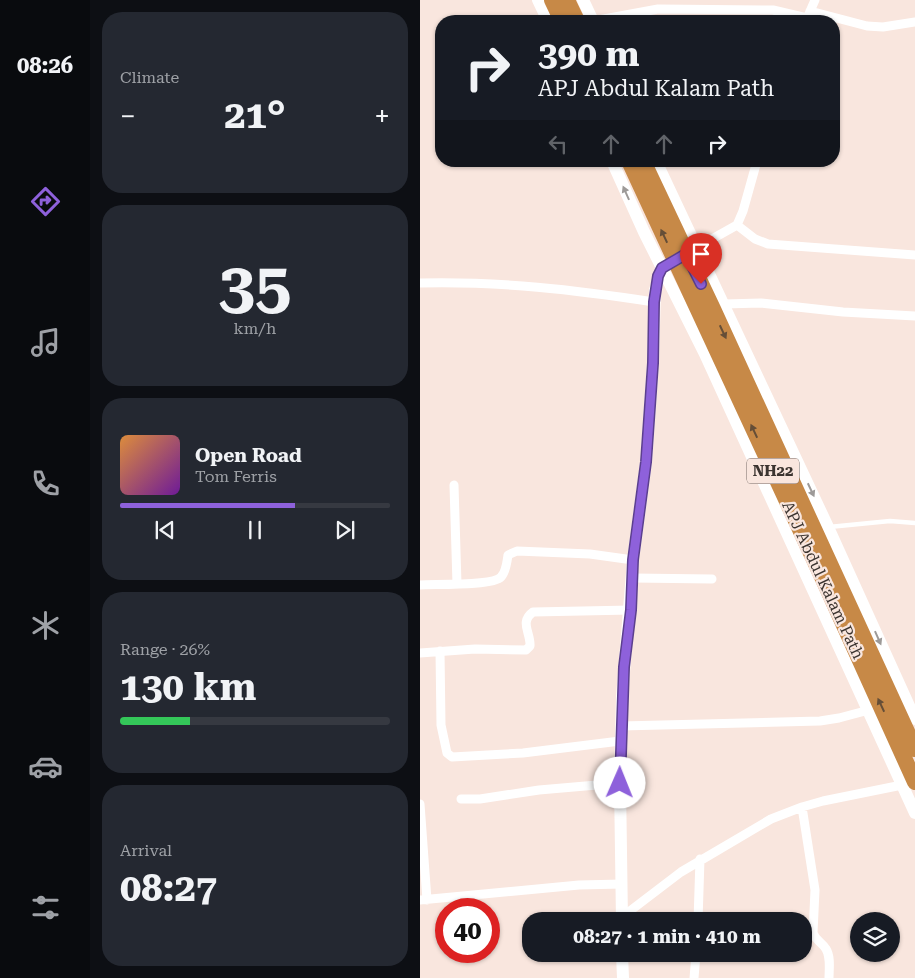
<!DOCTYPE html>
<html lang="en">
<head>
<meta charset="utf-8">
<style>
  body { margin:0; font-family:"Roboto Serif",serif; background:#242831; color:#f1f3f6; height:100vh; display:flex; flex-direction:column; font-size:19px; white-space:nowrap }
  * { box-sizing:border-box; margin:0 }
  p { font-size:16px; color:#9ea1a6 }
  .icon { flex:none; width:28px; height:28px; fill:none; stroke:currentColor; stroke-width:2; stroke-linecap:round; stroke-linejoin:round }
  .map { position:relative; flex:1; overflow:hidden }
  .details { display:flex; flex-direction:column; gap:12px; padding:12px; background:#0d0f14; width:330px }
  .details>* { flex:none }
  .hud { position:absolute; left:15px; top:15px; width:405px; height:152px; border-radius:20px; box-shadow:0 1px 4px #0004; background:#171b24; color:#f1f3f6; overflow:hidden }
  .buttons { position:absolute; left:430px; top:912px; display:grid; gap:10px }
  .buttons a { display:grid; place-items:center; width:50px; height:50px; border-radius:50%; background:#171b24; box-shadow:0 1px 4px #0004; font-size:25px }
  .speed { position:absolute; left:15px; top:898px; display:flex; gap:10px; font-size:25px; font-weight:700; text-align:center }
  .speed>* { display:grid; place-content:center; width:65px; height:65px; border-radius:50%; background:#171b24; box-shadow:0 1px 4px #0004; line-height:1 }
  .speed .limit { border:8px solid #d22; background:#fff; color:#111 }
  .pin { position:absolute; display:grid; place-items:center; width:42px; height:42px; color:#fff; margin:-51px -21px; border-radius:50% 50% 50% 0; rotate:-45deg; box-shadow:0 0 5px #0007 }
  .pin .icon { rotate:45deg }
  .me { position:absolute; width:55px; margin:-28px; rotate:1deg; stroke-linejoin:round; filter:drop-shadow(0 0 4px #0008) }
  .turn { display:flex; align-items:center; gap:18px; height:105px; padding:0 20px; font-size:22px }
  .turn .icon { width:65px; height:65px; stroke-width:2.5 }
  .turn b { display:block; font-size:35px; line-height:42px }
  .lanes { display:flex; align-items:center; height:48px; padding:0 20px; background:#0003; justify-content:center; gap:25px; direction:ltr }
  .lanes .off { opacity:.35 }
  .big { font-size:38px; font-weight:700; line-height:1.1 }
  .details .widget { flex:1; display:flex; flex-direction:column; justify-content:center; gap:8px; min-width:0; padding:0 18px; border-radius:20px; background:#242831 }
  .details .dial { align-items:center; gap:0 }
  .dial b { font-size:65px; line-height:1 }
  .song { display:flex; align-items:center; gap:15px }
  .cover { width:60px; height:60px; border-radius:8px; background:linear-gradient(135deg,hsl(30 70% 55%),hsl(280 70% 35%)) }
  .played { height:5px; border-radius:2px; background:linear-gradient(90deg,#8e61db 65%,#363941 65%) }
  .keys { display:flex; justify-content:space-around; direction:ltr }
  .heat { display:flex; justify-content:space-between; align-items:center; font-size:28px; direction:ltr }
  .charge { height:8px; border-radius:4px; background:linear-gradient(90deg,#34c759 26%,#363941 0) }
  .trip { position:absolute; left:102px; top:912px; width:290px; height:50px; border-radius:20px; background:#171b24; box-shadow:0 1px 4px #0004; font-weight:700; line-height:50px; text-align:center }
  main { display:flex; flex:1; min-height:0 }
  .menu { display:flex; flex-direction:column; width:90px; justify-content:space-around; align-items:center; background:#090b0e; color:#9ea1a6 }
  .menu .icon { width:35px; height:35px }
  .menu .active { color:#8e61db }
  .menu b { font-size:22px; color:#f1f3f6 }
  .map>svg:first-child { display:block }
  .lines { fill:none; stroke-linecap:round; stroke-linejoin:round }
  .lane { stroke:#fff; stroke-width:4.5 }
  .street { stroke:#fff; stroke-width:9 }
  .secondary { stroke:#fff; stroke-width:12 }
  .highway { stroke:#c78947; stroke-width:16 }
  .oneway { fill:#9d9a98 }
  .oneway2 { fill:#654e37 }
  .route-casing { stroke:#5c3f8e; stroke-width:12 }
  .route { stroke:#8e61db; stroke-width:9 }
  .labels { text-anchor:middle; dominant-baseline:central; stroke-width:4.5; stroke-linejoin:round; paint-order:stroke }
  .shield { fill:#f9e6de; stroke:#746964; stroke-width:1 }
  .shield-label { font-size:15px; font-weight:bold; fill:#3b3430 }
  .street-label { font-size:16px; fill:#3b3430; stroke:#f9e6de }
</style>
</head>
<body>
<main>
<nav class="menu">
<b>08:26</b>
<svg class="icon active" aria-label="directions" viewBox="0 0 24 24"><path d="M12 3l9 9-9 9-9-9zM9 14v-3h6M13 9l2 2-2 2"/></svg>
<svg class="icon" aria-label="music" viewBox="0 0 24 24"><path d="M9 18V5l10-2v13"/><circle cx="6" cy="18" r="3"/><circle cx="16" cy="16" r="3"/></svg>
<svg class="icon" aria-label="phone" viewBox="0 0 24 24"><path d="M5 4h4l2 5-3 2q2 4 5 5l2-3 5 2v4C11 20 4 13 5 4z"/></svg>
<svg class="icon" aria-label="climate" viewBox="0 0 24 24"><path d="M12 3v18M4 7l16 10M4 17L20 7"/></svg>
<svg class="icon" aria-label="car" viewBox="0 0 24 24"><path d="M5 17H2v-5l4-1 3-4h7l3 4 3 1v5h-3M9 17h6M6 11h13"/><circle cx="7" cy="17" r="2"/><circle cx="17" cy="17" r="2"/></svg>
<svg class="icon" aria-label="filters" viewBox="0 0 24 24"><path d="M4 7h16M4 17h16"/><circle cx="9" cy="7" r="2"/><circle cx="15" cy="17" r="2"/></svg>
</nav>
<section class="details">
<div class="widget"><p>Climate</p>
<div class="heat"><a>−</a><b class="big">21°</b><a>+</a></div>
</div>
<div class="widget dial"><b>35</b><p>km/h</p></div>
<div class="widget">
<div class="song"><i class="cover"></i><div><b>Open Road</b><p>Tom Ferris</p></div></div>
<div class="played"></div>
<div class="keys"><svg class="icon" aria-label="previous" viewBox="0 0 24 24"><path d="M18 5L8 12l10 7zM5 5v14"/></svg><svg class="icon" aria-label="pause" viewBox="0 0 24 24"><path d="M8 5v14M16 5v14"/></svg><svg class="icon" aria-label="next" viewBox="0 0 24 24"><path d="M6 5l10 7-10 7zM19 5v14"/></svg></div>
</div>
<div class="widget"><p>Range · 26%</p><b class="big">130 km</b><div class="charge"></div></div>
<div class="widget"><p>Arrival</p><b class="big">08:27</b></div>
</section>
<div class="map">
<svg width="495" height="978" viewBox="0 0 495 978">
  <rect width="100%" height="100%" fill="#f9e6de"/>
  <g class="lines">
    <path class="lane" d="M 409,527 L 470,521 L 495,523"/>
    <path class="street" d="M 390,11 L 447,26 L 463,27 L 495,22
      M 388,16 L 395,0
      M 173,21 L 238,9 L 353,10 L 387,18
      M 317,225 L 335,239 L 348,244 L 495,255
      M 276,248 L 317,225 L 323,211 L 337,161
      M 0,283 C 79,281 156,290 234,302
      M 304,304 L 341,303 L 423,312 L 495,316
      M 34,485 L 37,584
      M 213,578 L 292,579
      M 0,585 C 15,584 73,586 81,577 C 86,572 87,562 88,555 L 97,551 L 170,554 L 213,560
      M 20,651 L 21,725 L 27,753 L 32,757 L 103,753 L 200,741
      M 0,653 L 55,649 L 106,650 L 110,646 C 111,633 99,622 113,612 L 211,610
      M 201,726 L 400,721 L 419,718 L 449,710
      M 41,799 L 60,799 L 119,790 L 200,783
      M 0,804 L 7,900
      M 382,807 L 395,890 L 393,933 C 396,941 402,942 406,949 C 411,957 409,969 409,978
      M 0,900 L 159,885 L 202,884
      M 202,917 L 261,872 L 351,819 L 382,807 L 403,801 L 482,785
      M 278,921 L 280,859
      M 274,978 L 276,954"/>
    <path class="secondary" d="M 118,0 L 128,21
      M 163,0 L 173,21
      M 192,161 L 224,232 L 285,354 L 495,813
      M 236,161 L 408,527 L 495,719
      M 202,921 L 200,783 L 202,697 L 213,560 L 226,463 L 233,363 L 235,290 L 242,268 L 255,259 L 276,248
      M 202,954 L 203,978"/>
    <path class="highway" d="M 132,0 L 142,21
      M 147,0 L 157,21
      M 209,161 L 403,579 L 495,782
      M 223,161 L 293,309 L 495,749"/>
  </g>
  <defs><path id="oneway-solid" d="M-6-.8H1V-3.2L6.5 0L1 3.2V.8H-6Z" transform="scale(1.25)"/></defs>
  <g class="oneway">
    <use href="#oneway-solid" transform="translate(206 193) rotate(-114)"/>
    <use href="#oneway-solid" transform="translate(391 490) rotate(65)"/>
    <use href="#oneway-solid" transform="translate(458 638) rotate(66)"/>
  </g>
  <g class="oneway2">
    <use href="#oneway-solid" transform="translate(244 236) rotate(-115)"/>
    <use href="#oneway-solid" transform="translate(303 332) rotate(65)"/>
    <use href="#oneway-solid" transform="translate(334 431) rotate(-115)"/>
    <use href="#oneway-solid" transform="translate(461 705) rotate(-115)"/>
  </g>
  <g class="lines">
    <defs>
      <path id="route" d="M 200,783 L 204,667 L 211,610 L 213,560 L 226,462 L 233,363 L 234,302 L 238,276 L 242,268 L 266,254 L 281,284"/>
    </defs>
    <use href="#route" class="route-casing"/>
    <use href="#route" class="route"/>
  </g>
  <g class="labels">
    <rect class="shield" x="327" y="458.5" width="52" height="25" rx="4"/>
    <g class="shield-label">
      <text x="353" y="471">NH22</text>
    </g>
    <g class="street-label">
      <text transform="translate(403 580) rotate(65)">APJ Abdul Kalam Path</text>
    </g>
  </g>
</svg>
<div class="buttons">
<a><svg class="icon" aria-label="layers" viewBox="0 0 24 24"><path d="M12 4l9 5-9 5-9-5zM3 14l9 5 9-5"/></svg></a>
</div>
<div class="speed"><div class="limit">40</div></div>
<div class="pin" style="left:281px;top:284px;background:#d93025"><svg class="icon" aria-label="arrive" viewBox="0 0 24 24"><path d="M6 21V4h12l-3 4 3 4H6"/></svg></div>
<svg class="me" style="left:200px;top:783px" viewBox="-20 -20 40 40"><circle r="19" fill="#fff"/><path d="M0-13L10 11 0 6-10 11z" fill="#8e61db"/></svg>
<div class="trip">08:27 · 1 min · 410 m</div>
<div class="hud">
<div class="turn"><svg class="icon" aria-label="right" viewBox="0 0 24 24"><path d="M7 20v-9h11M14 6l5 5-5 5"/></svg><div><b>390 m</b>APJ Abdul Kalam Path</div></div>
<div class="lanes"><svg class="icon off" aria-label="left" viewBox="0 0 24 24"><path d="M17 20v-9H6M10 6l-5 5 5 5"/></svg><svg class="icon off" aria-label="ahead" viewBox="0 0 24 24"><path d="M12 20V5M6 11l6-6 6 6"/></svg><svg class="icon off" aria-label="ahead" viewBox="0 0 24 24"><path d="M12 20V5M6 11l6-6 6 6"/></svg><svg class="icon" aria-label="right" viewBox="0 0 24 24"><path d="M7 20v-9h11M14 6l5 5-5 5"/></svg></div>
</div>
</div>
</main>
</body>
</html>
